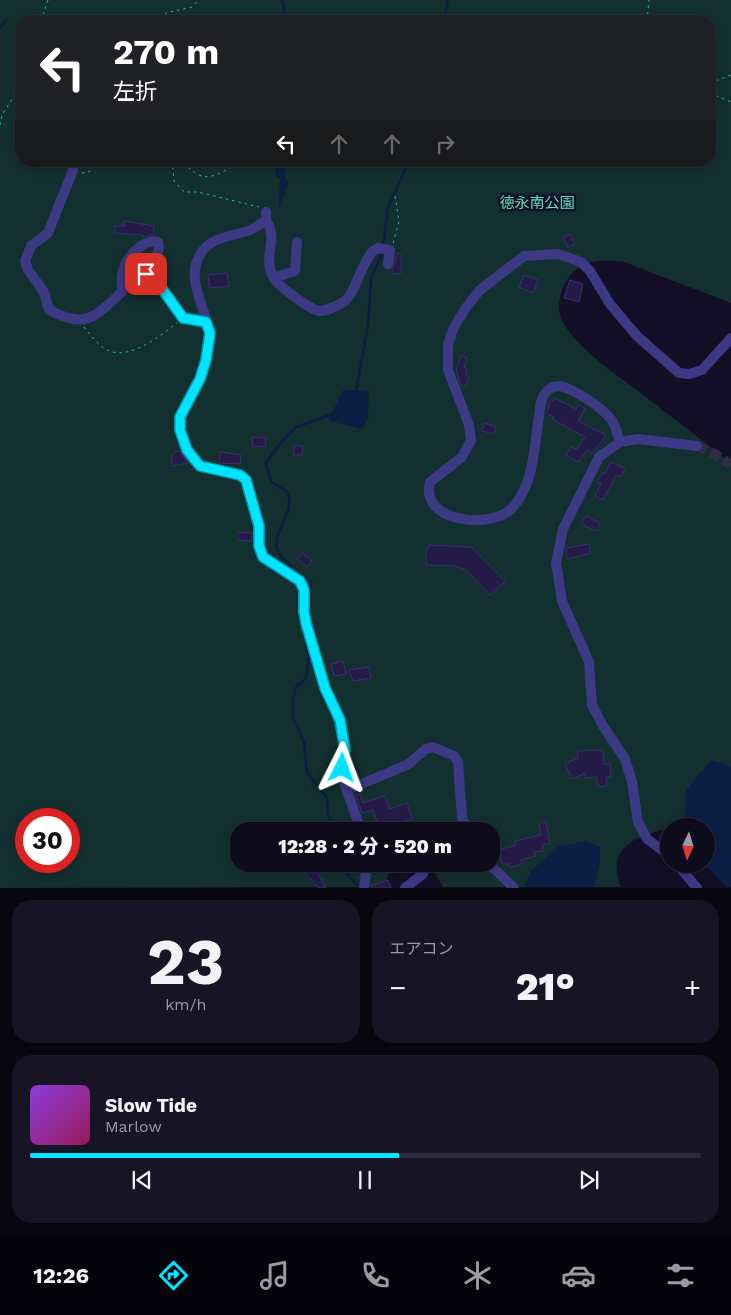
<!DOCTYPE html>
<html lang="ja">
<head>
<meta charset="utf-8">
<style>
  body { margin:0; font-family:"Work Sans","Noto Sans JP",sans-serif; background:#171425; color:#f1f3f6; height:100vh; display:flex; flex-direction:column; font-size:19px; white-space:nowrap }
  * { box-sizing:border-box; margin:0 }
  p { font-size:16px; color:#9b9ba3 }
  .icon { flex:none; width:28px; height:28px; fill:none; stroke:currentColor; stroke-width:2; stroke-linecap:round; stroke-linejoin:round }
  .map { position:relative; height:888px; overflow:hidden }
  .sheet { display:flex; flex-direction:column; gap:12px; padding:12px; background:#08060f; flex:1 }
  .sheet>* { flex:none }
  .top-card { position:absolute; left:15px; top:15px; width:701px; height:152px; border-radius:20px; box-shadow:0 2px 8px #0003,0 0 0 1px #2e2b3b; background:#202124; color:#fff; overflow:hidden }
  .needle { width:32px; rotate:184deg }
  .buttons { position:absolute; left:660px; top:818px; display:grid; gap:10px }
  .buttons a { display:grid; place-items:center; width:55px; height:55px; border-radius:50%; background:#0e0b1c; box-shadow:0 2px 8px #0003,0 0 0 1px #2e2b3b; font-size:25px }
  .speed { position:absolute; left:15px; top:808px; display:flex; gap:10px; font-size:25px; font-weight:700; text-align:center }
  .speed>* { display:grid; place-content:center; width:65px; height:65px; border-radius:50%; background:#0e0b1c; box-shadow:0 2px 8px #0003,0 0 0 1px #2e2b3b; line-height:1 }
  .speed .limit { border:8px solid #d22; background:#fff; color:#111 }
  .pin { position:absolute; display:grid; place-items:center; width:42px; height:42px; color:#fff; margin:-21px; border-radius:10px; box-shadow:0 2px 8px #0006 }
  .me { position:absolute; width:55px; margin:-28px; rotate:3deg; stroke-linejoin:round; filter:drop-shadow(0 0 4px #0008) }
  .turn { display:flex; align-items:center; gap:18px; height:105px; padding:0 15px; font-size:22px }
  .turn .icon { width:65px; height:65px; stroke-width:2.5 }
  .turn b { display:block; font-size:35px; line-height:42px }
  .lanes { display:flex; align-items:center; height:48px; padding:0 15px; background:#0003; justify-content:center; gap:25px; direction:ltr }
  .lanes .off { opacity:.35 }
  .big { font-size:38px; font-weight:800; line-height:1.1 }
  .sheet .tile { flex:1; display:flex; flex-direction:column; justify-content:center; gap:8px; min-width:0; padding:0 18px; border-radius:20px; background:#171425 }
  .sheet .dial { align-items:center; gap:0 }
  .dial b { font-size:65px; line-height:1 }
  .song { display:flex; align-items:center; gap:15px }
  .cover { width:60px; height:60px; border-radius:8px; background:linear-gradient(135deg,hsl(270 70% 55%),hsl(330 70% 35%)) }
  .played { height:5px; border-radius:2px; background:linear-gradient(90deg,#00e5ff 55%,#2e2b3b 55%) }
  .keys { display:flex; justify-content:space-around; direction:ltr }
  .heat { display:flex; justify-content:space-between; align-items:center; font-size:28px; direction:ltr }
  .sheet .tiles { flex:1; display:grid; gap:12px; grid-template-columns:1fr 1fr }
  .tile:last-child { grid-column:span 2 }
  .trip { position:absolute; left:230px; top:822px; width:270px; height:50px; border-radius:20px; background:#0e0b1c; box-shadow:0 2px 8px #0003,0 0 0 1px #2e2b3b; font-weight:800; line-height:50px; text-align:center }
  .tab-bar { display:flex; height:80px; justify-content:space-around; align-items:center; background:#06040b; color:#9b9ba3 }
  .tab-bar .icon { width:35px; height:35px }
  .tab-bar .on { color:#00e5ff }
  .tab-bar b { font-size:22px; color:#f1f3f6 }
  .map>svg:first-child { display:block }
  .green { fill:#12302f; fill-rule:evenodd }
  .water { fill:#0a1f44 }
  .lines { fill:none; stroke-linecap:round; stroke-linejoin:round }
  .stream { stroke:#0a1f44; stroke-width:2.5 }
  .building { fill:#241b47; stroke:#3b2d73 }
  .minor-tunnel { stroke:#312d47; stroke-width:10; stroke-dasharray:10 5; stroke-linecap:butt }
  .path { stroke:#2fb8b0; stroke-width:1; stroke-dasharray:2.5 4; stroke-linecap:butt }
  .minor { stroke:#3d3a85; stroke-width:10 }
  .route-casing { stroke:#0095a6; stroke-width:12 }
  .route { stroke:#00e5ff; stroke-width:9 }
  .labels { text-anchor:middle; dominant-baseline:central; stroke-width:5; stroke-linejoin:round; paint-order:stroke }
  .park-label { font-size:15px; fill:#5fe0c0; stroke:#130f26 }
</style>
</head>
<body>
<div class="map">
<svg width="731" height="888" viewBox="0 0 731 888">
  <rect width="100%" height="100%" fill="#130f26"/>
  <path class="green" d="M 0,0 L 731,0 L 731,303 L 624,262 C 601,259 581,258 567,280 C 560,290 556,309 562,320 C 574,346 614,373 637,390 C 668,414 700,439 731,463 L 731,795 C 713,807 692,826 669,826 L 669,828 C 636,837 605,846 621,887 L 443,887 L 429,864 L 491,864 L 491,831 L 239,831 L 239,864 L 391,864 L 385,887 L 0,888 ZM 21,21 L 710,21 L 710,161 L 21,161 ZM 26,819 L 69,819 L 69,861 L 26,861 Z"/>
  <path class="water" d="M 277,161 L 285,161 L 285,177 L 289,182 L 279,207 L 280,179 L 275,175 Z
    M 343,390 L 369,391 L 368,419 L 363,429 L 330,421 C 330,412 340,400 343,390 Z
    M 711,760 L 731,767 L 731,887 L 726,887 L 705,864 L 706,826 L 685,826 L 685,792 Z
    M 586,841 L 600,847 L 600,862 L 594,887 L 524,887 L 531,871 L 559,846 Z"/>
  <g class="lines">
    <path class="stream" d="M 282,0 L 284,9 L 282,21
      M 444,21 L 448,0
      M 0,28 L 6,20
      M 383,245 L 388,208 L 409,161
      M 356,391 L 368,325 L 371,279 L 383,251
      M 308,604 L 311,583 C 301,573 285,565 278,551 C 270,534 295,515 288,492 L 271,482 L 266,463 L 279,445 L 296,427 L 330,415
      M 306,645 L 309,658 L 306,678 L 296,687 L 293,700 L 293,717 L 304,742 L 307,772 L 327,798 L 328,814 L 335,831
      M 339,864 L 358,886"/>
  </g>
  <path class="building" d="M 124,221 L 154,226 L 153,235 L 143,237 L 143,235 L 115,233 L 115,226 L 124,226 Z
    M 570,234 L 575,244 L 568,247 L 563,238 Z
    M 397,253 L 401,255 L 401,273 L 392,274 Z
    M 227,273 L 229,286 L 210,288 L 208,275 Z
    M 524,275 L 538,280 L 533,293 L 519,287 Z
    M 570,280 L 583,284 L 579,302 L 564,298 Z
    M 461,356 L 467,358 L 464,367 L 466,368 L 466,376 L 469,377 L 465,387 L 461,385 L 456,370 Z
    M 555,398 L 576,409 L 579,405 L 585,409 L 578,421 L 606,435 L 592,454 L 587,450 L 578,462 L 566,455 L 571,447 L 577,450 L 585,437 L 552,419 L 554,417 L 546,413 L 550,406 L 548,405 Z
    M 484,423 L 496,427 L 494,434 L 482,431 Z
    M 253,437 L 266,438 L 265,447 L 252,446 Z
    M 294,446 L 303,446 L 302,455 L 293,455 Z
    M 180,451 L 187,463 L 172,466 L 171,458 L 175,452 Z
    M 220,452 L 241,455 L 240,464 L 219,463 Z
    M 611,462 L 625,469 L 621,477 L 616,475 L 603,500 L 595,496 L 601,484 L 597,482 L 602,473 L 605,474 Z
    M 586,516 L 600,523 L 596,531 L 581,524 Z
    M 238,532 L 252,533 L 252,541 L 238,540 Z
    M 589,544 L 590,553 L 567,559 L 566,548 Z
    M 429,545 L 471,547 L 505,581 L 490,595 L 466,570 L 455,566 L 426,565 L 426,548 L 429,548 Z
    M 302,553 L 312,561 L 307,567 L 297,559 Z
    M 343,661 L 346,674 L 334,676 L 331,664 Z
    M 369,667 L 371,678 L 353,681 L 349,670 Z
    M 603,750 L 604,764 L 610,764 L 611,776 L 606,777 L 607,786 L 598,787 L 597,777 L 585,778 L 585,773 L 572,779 L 565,764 L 578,758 L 578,751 Z
    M 360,794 L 363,803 L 385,796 L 390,809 L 407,803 L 412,819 L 383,829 L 383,826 L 379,828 L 373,810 L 362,813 L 356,795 Z
    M 546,822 L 550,843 L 542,845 L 543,851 L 534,852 L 535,856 L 521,860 L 522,864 L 510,867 L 509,864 L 502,864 L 499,850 L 516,845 L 515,841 L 541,835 L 539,823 Z
    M 411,864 L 424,864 L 410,873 L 406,867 Z
    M 312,869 L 317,872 L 326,888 L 319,888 L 305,873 Z
    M 388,880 L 391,888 L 371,888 L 371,886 Z"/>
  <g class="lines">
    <path class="minor-tunnel" d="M 697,446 L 713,453 L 731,465"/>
    <path class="path" d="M 41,21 L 48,0
      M 164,21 L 166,13 L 192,7 L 199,0
      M 647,21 L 649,0
      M 710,83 L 731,75
      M 710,93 L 731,102
      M 0,125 L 2,115 L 21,85
      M 21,143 L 19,145 L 19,155 L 21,157
      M 55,161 L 64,166
      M 243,161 C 231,166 212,182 199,175 C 191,171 188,165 179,163 L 173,168 L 174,181 L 184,192 L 198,192 L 259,207
      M 82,173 L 89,172 L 94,161
      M 393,243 L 399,222 L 395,195
      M 84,327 C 89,333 94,340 100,345 C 123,367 158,337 177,323"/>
    <path class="minor" d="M 73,170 L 48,233 L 31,246 L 25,261 L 28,270 L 44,292 L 49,310 C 87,330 95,316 122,292 C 122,285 121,277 123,271 C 126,257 144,238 158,242 C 163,257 144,260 146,274 L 160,286 L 183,318 L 206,322
      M 266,212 L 266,220 C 261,223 256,228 250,230 C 233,237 210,236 200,255 C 183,283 213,316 209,344 C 208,356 204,370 199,381 C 185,407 172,421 187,451 C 199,475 229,465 246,480 L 259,526 L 259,546 L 263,557 L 301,581 L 304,590 L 304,612 L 306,623 L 325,688 L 340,720 L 345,750 L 342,776 L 361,831
      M 266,220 C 279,241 263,254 272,275 C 276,285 310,310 320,311 C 326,311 340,305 345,301 C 356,292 361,263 373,251 L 378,248 L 390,250 L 388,264
      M 274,278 L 295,271 L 297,242
      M 620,442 C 617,436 617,430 614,424 C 607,411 587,398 573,391 C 564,386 554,383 546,392 C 540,399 540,409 539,417 C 534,447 534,488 510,510 C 489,529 419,522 430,482 L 462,457 L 471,440 L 469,425 L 448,370 L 448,345 L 453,329 L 465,309 L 480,290 L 524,256 L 558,254 L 581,262 L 590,271 L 610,304 L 637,336 L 679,373 L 689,374 L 702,370 L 731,338
      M 347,790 L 407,765 L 426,749 L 433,747 L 454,756 L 458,762 L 462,817 L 467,831
      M 669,855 L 647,839 L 638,822 L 632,782 L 625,759 L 603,726 L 592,705 L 589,662 L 562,601 L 556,563 L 563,529 L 599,457 L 620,442 L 638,439 L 697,446
      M 489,864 L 514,888
      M 677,864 L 697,888
      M 364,888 L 367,864
      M 405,888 L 423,874"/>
  </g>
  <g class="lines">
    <defs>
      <path id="route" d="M 146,274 L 160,286 L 183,318 L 206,322 L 210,333 L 206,360 L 200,379 L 180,417 L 180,430 L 187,450 L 200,466 L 240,475 L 246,480 L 259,526 L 259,546 L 263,557 L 300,581 L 304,590 L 304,612 L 306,623 L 325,688 L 340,720 L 345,750 L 342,768"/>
    </defs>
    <use href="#route" class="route-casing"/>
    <use href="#route" class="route"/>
  </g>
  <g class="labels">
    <g class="park-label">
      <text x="537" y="203">徳永南公園</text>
    </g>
  </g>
</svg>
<div class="buttons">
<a><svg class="needle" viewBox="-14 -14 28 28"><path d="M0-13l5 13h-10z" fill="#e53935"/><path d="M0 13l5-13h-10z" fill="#9b9ba3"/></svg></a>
</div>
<div class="speed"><div class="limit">30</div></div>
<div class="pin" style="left:146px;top:274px;background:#d93025"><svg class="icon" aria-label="arrive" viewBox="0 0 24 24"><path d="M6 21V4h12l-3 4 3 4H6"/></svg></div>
<svg class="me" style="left:342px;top:768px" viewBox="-20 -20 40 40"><path d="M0-17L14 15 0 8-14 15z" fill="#00e5ff" stroke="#fff" stroke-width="4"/></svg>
<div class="trip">12:28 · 2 分 · 520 m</div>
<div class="top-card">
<div class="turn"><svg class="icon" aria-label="left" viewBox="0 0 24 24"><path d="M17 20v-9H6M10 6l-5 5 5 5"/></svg><div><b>270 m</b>左折</div></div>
<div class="lanes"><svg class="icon" aria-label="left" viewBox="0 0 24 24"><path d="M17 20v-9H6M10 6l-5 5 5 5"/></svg><svg class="icon off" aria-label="ahead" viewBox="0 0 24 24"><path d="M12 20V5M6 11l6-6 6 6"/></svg><svg class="icon off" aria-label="ahead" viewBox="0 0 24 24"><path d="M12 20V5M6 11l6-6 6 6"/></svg><svg class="icon off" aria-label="right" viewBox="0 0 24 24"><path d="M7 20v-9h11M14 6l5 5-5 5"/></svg></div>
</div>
</div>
<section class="sheet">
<div class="tiles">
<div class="tile dial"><b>23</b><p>km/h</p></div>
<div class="tile"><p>エアコン</p>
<div class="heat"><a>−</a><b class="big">21°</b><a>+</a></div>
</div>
<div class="tile">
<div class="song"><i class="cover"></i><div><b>Slow Tide</b><p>Marlow</p></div></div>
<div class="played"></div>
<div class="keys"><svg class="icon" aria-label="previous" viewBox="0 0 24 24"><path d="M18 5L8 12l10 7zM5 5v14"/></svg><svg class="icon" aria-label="pause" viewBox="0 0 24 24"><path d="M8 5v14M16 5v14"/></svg><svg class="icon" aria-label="next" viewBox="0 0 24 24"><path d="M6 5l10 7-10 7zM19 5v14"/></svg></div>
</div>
</div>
</section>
<nav class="tab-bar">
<b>12:26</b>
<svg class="icon on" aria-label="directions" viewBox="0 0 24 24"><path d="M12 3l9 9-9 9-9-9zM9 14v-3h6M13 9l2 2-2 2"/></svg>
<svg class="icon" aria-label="music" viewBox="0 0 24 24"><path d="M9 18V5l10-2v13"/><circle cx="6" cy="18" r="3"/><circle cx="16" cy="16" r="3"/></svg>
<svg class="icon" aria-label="phone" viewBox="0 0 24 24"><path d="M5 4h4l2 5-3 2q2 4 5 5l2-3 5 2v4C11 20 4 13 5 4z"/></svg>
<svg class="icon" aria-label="climate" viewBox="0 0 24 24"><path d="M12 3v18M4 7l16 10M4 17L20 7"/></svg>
<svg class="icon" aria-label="car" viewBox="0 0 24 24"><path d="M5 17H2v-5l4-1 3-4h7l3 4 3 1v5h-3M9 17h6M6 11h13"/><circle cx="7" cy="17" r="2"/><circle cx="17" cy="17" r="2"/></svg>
<svg class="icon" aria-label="filters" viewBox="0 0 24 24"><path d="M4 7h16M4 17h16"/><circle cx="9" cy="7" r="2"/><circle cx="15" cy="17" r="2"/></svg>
</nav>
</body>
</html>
